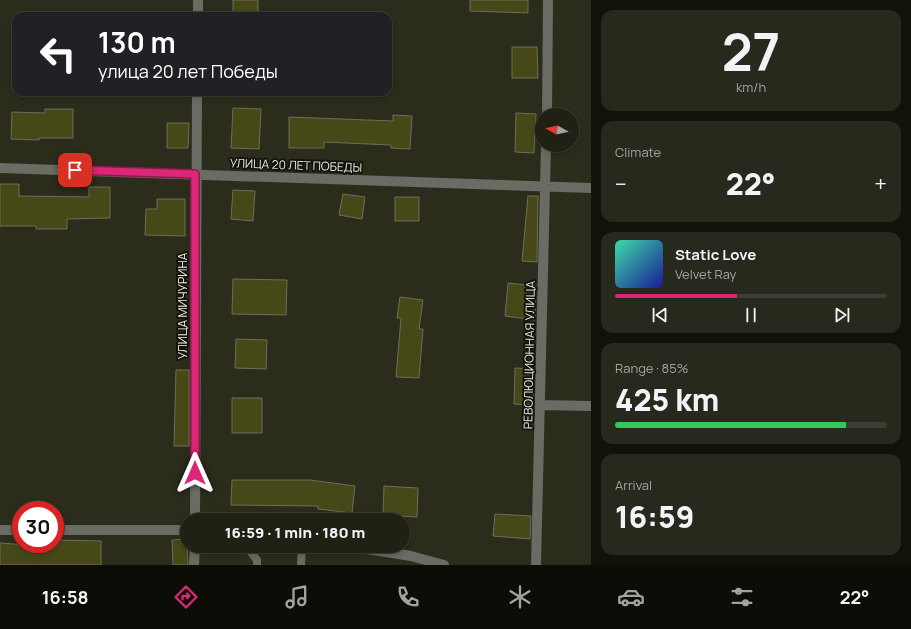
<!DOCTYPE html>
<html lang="en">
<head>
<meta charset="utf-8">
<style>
  body { margin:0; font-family:Manrope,sans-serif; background:#28291d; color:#f1f3f6; height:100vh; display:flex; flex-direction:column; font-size:15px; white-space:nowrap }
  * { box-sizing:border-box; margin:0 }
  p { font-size:13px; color:#a2a3a0 }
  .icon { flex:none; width:22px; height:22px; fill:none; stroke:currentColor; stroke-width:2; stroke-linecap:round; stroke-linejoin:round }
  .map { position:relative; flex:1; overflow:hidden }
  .drawer { display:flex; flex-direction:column; gap:10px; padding:10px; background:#12120b; width:320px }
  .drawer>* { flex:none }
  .top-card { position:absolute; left:12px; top:12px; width:380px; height:84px; border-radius:12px; box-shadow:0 2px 6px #0003,0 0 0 1px #3d3e34; background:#202124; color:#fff; overflow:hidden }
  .needle { width:26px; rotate:278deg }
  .buttons { position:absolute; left:535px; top:108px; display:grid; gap:8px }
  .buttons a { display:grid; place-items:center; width:44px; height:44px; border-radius:50%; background:#202114; box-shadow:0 2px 6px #0003,0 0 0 1px #3d3e34; font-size:20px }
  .speed { position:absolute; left:12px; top:501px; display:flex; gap:8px; font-size:20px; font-weight:700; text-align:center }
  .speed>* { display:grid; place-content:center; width:52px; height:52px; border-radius:50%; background:#202114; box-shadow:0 2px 6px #0003,0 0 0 1px #3d3e34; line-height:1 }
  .speed .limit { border:6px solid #d22; background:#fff; color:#111 }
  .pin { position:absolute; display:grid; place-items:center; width:34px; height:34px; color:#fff; margin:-17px; border-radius:8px; box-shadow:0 2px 6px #0006 }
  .me { position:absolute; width:44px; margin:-22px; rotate:0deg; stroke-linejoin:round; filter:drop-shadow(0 0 3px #0008) }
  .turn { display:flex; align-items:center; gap:14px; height:84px; padding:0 20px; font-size:18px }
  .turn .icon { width:52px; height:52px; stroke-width:2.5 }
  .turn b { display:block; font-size:28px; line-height:34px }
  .big { font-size:30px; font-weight:800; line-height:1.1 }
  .drawer .tile { flex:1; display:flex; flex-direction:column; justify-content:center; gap:6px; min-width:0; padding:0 14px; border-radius:12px; background:#28291d }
  .drawer .dial { align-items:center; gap:0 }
  .dial b { font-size:52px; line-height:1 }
  .song { display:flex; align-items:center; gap:12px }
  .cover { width:48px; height:48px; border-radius:6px; background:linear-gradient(135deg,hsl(160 70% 55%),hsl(240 70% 35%)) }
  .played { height:4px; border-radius:2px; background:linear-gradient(90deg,#db2777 45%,#3d3e34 45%) }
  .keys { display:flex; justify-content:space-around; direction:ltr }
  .heat { display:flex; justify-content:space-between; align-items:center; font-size:22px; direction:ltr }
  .charge { height:6px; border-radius:3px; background:linear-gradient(90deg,#34c759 85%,#3d3e34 0) }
  .trip { position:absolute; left:180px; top:513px; width:230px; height:40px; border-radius:20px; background:#202114; box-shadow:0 2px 6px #0003,0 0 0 1px #3d3e34; font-weight:800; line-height:40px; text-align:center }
  .menu { display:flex; height:64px; justify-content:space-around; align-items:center; background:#0d0d08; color:#a2a3a0 }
  .menu .icon { width:28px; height:28px }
  .menu .current { color:#db2777 }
  .menu b { font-size:18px; color:#f1f3f6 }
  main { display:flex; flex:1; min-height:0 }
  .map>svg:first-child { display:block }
  .building { fill:#464818; stroke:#6d6f5c }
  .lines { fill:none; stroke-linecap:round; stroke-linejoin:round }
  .service { stroke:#6a6b63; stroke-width:8 }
  .minor { stroke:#6a6b63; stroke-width:10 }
  .route-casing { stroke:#8e194d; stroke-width:10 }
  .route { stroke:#db2777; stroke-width:7 }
  .labels { text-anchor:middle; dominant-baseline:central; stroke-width:4; stroke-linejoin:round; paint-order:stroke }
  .street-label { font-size:12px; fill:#e9eadf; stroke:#13140c }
</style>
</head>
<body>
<main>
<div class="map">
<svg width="591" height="565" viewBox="0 0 591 565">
  <rect width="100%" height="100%" fill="#2b2c1b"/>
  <path class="building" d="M 233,0 L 258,0 L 258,16 L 233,16 Z
    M 470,0 L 528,0 L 528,13 L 470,11 Z
    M 512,47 L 537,47 L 538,78 L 512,78 Z
    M 233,108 L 261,109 L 259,149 L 231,148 Z
    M 45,109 L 73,109 L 73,138 L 39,138 L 39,140 L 11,139 L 12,112 L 45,113 Z
    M 516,113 L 536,114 L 534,153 L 515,152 Z
    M 393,115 L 412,116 L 410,149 L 391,148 L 391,145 L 324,142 L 324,148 L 289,148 L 289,117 L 393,121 Z
    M 167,123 L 189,123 L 188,148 L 167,148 Z
    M 0,184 L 19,184 L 19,196 L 89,197 L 89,187 L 110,187 L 110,218 L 67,219 L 67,229 L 36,229 L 36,226 L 0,226 Z
    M 233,190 L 255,191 L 253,221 L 231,219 Z
    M 343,194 L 365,197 L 362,219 L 339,215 Z
    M 528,196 L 538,196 L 537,262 L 522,261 Z
    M 395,197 L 419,197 L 419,221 L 395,221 Z
    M 157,199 L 185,199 L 185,236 L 145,235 L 146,209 L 157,209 Z
    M 233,279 L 287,280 L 286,315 L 232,314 Z
    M 508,283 L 536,286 L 535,320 L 505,316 Z
    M 400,297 L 423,300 L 419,329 L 423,329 L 419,378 L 396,377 L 401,318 L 397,318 Z
    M 236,339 L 267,340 L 266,369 L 235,368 Z
    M 515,368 L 534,369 L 533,405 L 514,404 Z
    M 176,370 L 189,370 L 189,446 L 174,446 Z
    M 232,398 L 262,398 L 262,433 L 232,433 Z
    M 232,480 L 310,480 L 355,486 L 352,513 L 318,509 L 318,506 L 231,505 Z
    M 384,486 L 418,488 L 417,517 L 383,515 Z
    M 495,514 L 531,516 L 530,539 L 493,536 Z
    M 187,539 L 188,565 L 173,565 L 172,540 Z
    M 55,540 L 101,541 L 101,565 L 0,565 L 0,543 L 54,547 Z"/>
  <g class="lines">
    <path class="service" d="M 246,546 L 257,560 L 257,565
      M 301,565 L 302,546"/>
    <path class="minor" d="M 198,16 L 198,0
      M 547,115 L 548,0
      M 0,168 L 591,188
      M 541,405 L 591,406
      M 195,520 L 197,92
      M 0,530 L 21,530
      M 55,530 L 187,530
      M 348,546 L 411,556 L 444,565
      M 194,565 L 195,546
      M 536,565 L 546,145"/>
  </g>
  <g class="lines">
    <defs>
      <path id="route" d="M 75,170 L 195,174 L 195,473"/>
    </defs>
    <use href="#route" class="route-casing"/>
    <use href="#route" class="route"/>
  </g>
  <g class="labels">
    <g class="street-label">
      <text transform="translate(296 165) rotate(2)">УЛИЦА 20 ЛЕТ ПОБЕДЫ</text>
      <text transform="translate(182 306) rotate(-90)">УЛИЦА МИЧУРИНА</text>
      <text transform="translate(529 355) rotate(-89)">РЕВОЛЮЦИОННАЯ УЛИЦА</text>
    </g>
  </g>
</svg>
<div class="buttons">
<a><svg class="needle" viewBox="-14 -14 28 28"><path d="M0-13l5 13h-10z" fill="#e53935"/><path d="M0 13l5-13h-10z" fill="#a2a3a0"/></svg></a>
</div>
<div class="speed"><div class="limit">30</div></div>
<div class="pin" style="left:75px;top:170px;background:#d93025"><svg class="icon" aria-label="arrive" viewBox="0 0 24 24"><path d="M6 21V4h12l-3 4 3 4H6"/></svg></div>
<svg class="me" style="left:195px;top:473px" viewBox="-20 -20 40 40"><path d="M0-17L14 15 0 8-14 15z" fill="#db2777" stroke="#fff" stroke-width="4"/></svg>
<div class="trip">16:59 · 1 min · 180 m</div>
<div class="top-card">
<div class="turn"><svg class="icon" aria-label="left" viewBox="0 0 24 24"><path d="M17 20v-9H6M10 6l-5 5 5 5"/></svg><div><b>130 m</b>улица 20 лет Победы</div></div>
</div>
</div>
<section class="drawer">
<div class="tile dial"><b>27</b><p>km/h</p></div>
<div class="tile"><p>Climate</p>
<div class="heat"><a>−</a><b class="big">22°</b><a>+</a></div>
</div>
<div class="tile">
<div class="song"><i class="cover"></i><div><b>Static Love</b><p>Velvet Ray</p></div></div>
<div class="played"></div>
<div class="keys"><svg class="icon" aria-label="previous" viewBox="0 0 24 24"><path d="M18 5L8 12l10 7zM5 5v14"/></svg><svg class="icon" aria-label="pause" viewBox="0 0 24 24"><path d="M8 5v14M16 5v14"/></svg><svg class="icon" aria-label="next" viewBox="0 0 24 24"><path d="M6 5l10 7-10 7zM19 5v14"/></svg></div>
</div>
<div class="tile"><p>Range · 85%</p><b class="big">425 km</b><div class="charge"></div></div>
<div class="tile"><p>Arrival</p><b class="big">16:59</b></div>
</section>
</main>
<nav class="menu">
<b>16:58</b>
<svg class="icon current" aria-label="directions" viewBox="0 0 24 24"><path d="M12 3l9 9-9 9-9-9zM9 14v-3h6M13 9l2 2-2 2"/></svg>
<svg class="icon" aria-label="music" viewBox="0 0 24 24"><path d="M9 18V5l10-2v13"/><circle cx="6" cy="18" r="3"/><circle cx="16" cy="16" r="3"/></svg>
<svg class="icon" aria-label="phone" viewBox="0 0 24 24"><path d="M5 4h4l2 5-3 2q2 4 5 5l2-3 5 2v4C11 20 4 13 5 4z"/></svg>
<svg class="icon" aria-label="climate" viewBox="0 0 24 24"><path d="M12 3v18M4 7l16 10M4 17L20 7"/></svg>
<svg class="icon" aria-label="car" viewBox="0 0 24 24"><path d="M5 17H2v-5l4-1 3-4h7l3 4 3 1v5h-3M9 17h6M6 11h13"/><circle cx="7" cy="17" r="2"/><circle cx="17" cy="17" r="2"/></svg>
<svg class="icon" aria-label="filters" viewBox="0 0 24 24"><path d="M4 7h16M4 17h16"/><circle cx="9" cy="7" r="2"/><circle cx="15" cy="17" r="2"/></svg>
<b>22°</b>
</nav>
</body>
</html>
